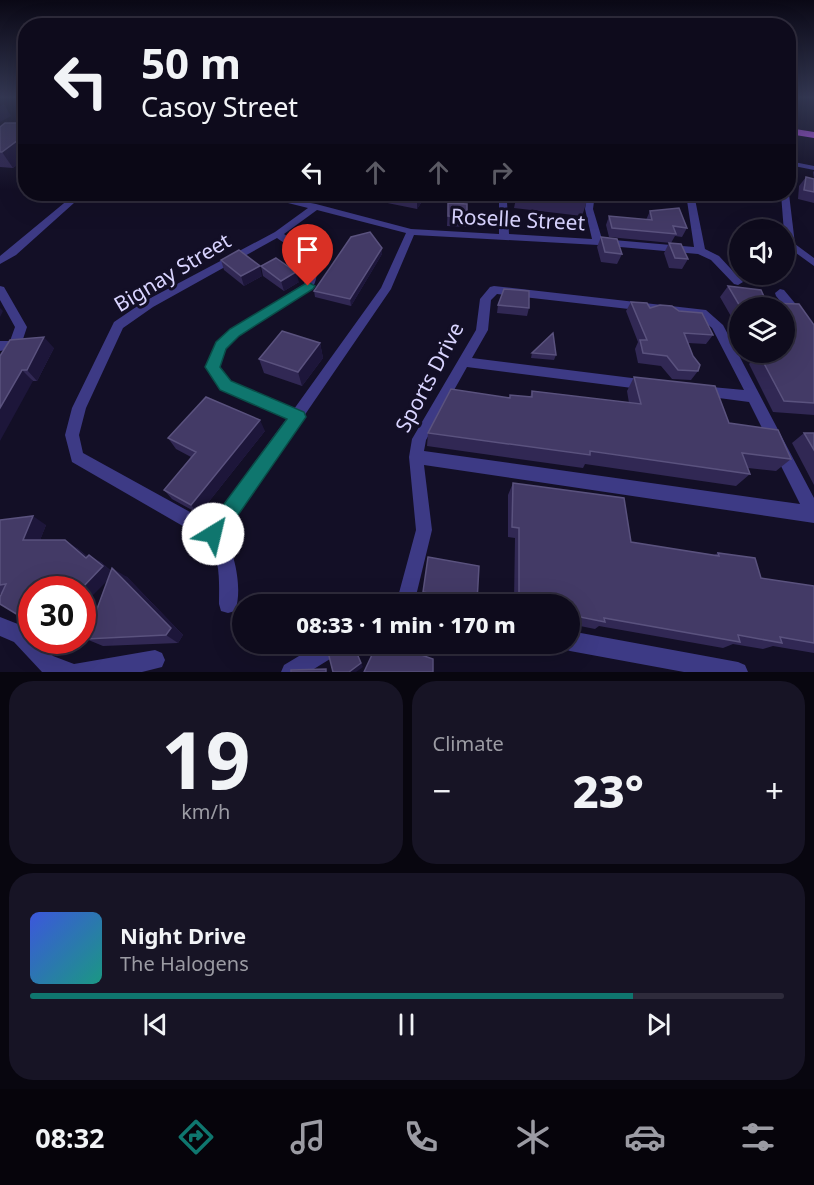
<!DOCTYPE html>
<html lang="en">
<head>
<meta charset="utf-8">
<style>
  body { margin:0; font-family:"Noto Sans",sans-serif; background:#171425; color:#f1f3f6; height:100vh; display:flex; flex-direction:column; font-size:22px; white-space:nowrap }
  * { box-sizing:border-box; margin:0 }
  p { font-size:20px; color:#9b9ba3 }
  .icon { flex:none; width:33px; height:33px; fill:none; stroke:currentColor; stroke-width:2; stroke-linecap:round; stroke-linejoin:round }
  .map { position:relative; height:672px; overflow:hidden }
  .drawer { display:flex; flex-direction:column; gap:9px; padding:9px; background:#08060f; flex:1 }
  .drawer>* { flex:none }
  .top-card { position:absolute; left:18px; top:18px; width:778px; height:183px; border-radius:24px; box-shadow:0 6px 24px #0002,0 0 0 2px #2e2b3b; background:#0e0b1c; color:#f1f3f6; overflow:hidden }
  .buttons { position:absolute; left:729px; top:219px; display:grid; gap:12px }
  .buttons a { display:grid; place-items:center; width:66px; height:66px; border-radius:50%; background:#0e0b1c; box-shadow:0 6px 24px #0002,0 0 0 2px #2e2b3b; font-size:30px }
  .speed { position:absolute; left:18px; top:576px; display:flex; gap:12px; font-size:30px; font-weight:700; text-align:center }
  .speed>* { display:grid; place-content:center; width:78px; height:78px; border-radius:50%; background:#0e0b1c; box-shadow:0 6px 24px #0002,0 0 0 2px #2e2b3b; line-height:1 }
  .speed .limit { border:9px solid #d22; background:#fff; color:#111 }
  .pin { position:absolute; display:grid; place-items:center; width:51px; height:51px; color:#fff; margin:-62px -26px; border-radius:50% 50% 50% 0; rotate:-45deg; box-shadow:0 0 6px #0007 }
  .pin .icon { rotate:45deg }
  .me { position:absolute; width:66px; margin:-33px; rotate:36deg; stroke-linejoin:round; filter:drop-shadow(0 0 4px #0008) }
  .turn { display:flex; align-items:center; gap:21px; height:126px; padding:0 24px; font-size:27px }
  .turn .icon { width:78px; height:78px; stroke-width:2.5 }
  .turn b { display:block; font-size:42px; line-height:51px }
  .lanes { display:flex; align-items:center; height:57px; padding:0 24px; background:#0003; justify-content:center; gap:30px; direction:ltr }
  .lanes .off { opacity:.35 }
  .big { font-size:45px; font-weight:800; line-height:1.1 }
  .drawer .tile { flex:1; display:flex; flex-direction:column; justify-content:center; gap:9px; min-width:0; padding:0 21px; border-radius:24px; background:#171425 }
  .drawer .dial { align-items:center; gap:0 }
  .dial b { font-size:78px; line-height:1 }
  .song { display:flex; align-items:center; gap:18px }
  .cover { width:72px; height:72px; border-radius:9px; background:linear-gradient(135deg,hsl(230 70% 55%),hsl(170 70% 35%)) }
  .played { height:6px; border-radius:3px; background:linear-gradient(90deg,#0f766e 80%,#2e2b3b 80%) }
  .keys { display:flex; justify-content:space-around; direction:ltr }
  .heat { display:flex; justify-content:space-between; align-items:center; font-size:33px; direction:ltr }
  .drawer .tiles { flex:1; display:grid; gap:9px; grid-template-columns:1fr 1fr }
  .tile:last-child { grid-column:span 2 }
  .trip { position:absolute; left:232px; top:594px; width:348px; height:60px; border-radius:30px; background:#0e0b1c; box-shadow:0 6px 24px #0002,0 0 0 2px #2e2b3b; font-weight:800; line-height:60px; text-align:center }
  .dock { display:flex; height:96px; justify-content:space-around; align-items:center; background:#06040b; color:#9b9ba3 }
  .dock .icon { width:42px; height:42px }
  .dock .on { color:#0f766e }
  .dock b { font-size:27px; color:#f1f3f6 }
  .map>svg:first-child { display:block }
  .lines { fill:none; stroke-linecap:round; stroke-linejoin:round }
  .minor { fill:#3d3a85; fill-rule:evenodd }
  .primary { fill:#c25bff; fill-rule:evenodd }
  .wall { fill:#312854 }
  .shaded-wall { fill:#1d163a }
  .building { fill:#433a66; stroke:#5a527e; stroke-width:1.5 }
  .route { fill:#0f766e; stroke:#0a4d48; stroke-width:1.5 }
  .labels { text-anchor:middle; dominant-baseline:central; stroke-width:6; stroke-linejoin:round; paint-order:stroke }
  .street-label { font-size:21px; fill:#d9d4ff; stroke:#130f26 }
</style>
</head>
<body>
<div class="map">
<svg width="814" height="672" viewBox="0 0 814 672">
  <rect width="100%" height="100%" fill="#130f26"/>
  <g class="lines">
    <path class="minor" d="M 789,161 L 814,166 L 814,170 L 789,165 Z
      M 75,194 L 84,194 L 16,255 L 0,264 L 0,256 Z
      M 503,194 L 511,194 L 507,202 L 509,234 L 592,239 L 585,209 L 587,194 L 595,194 L 593,209 L 602,239 L 694,247 L 686,194 L 694,194 L 705,249 L 719,256 L 743,282 L 738,285 L 734,284 L 711,260 L 698,254 L 598,245 L 414,235 L 391,289 L 304,416 L 303,421 L 300,422 L 223,534 C 235,552 243,590 235,611 L 228,613 L 221,611 L 219,604 C 219,581 221,559 207,540 L 72,462 L 65,435 L 72,408 L 114,322 L 145,301 L 275,232 L 308,208 L 284,202 L 284,198 L 316,204 L 411,229 L 499,234 L 499,202 ZM 317,210 L 406,233 L 381,288 L 294,409 L 230,381 L 219,366 L 225,348 L 238,336 L 312,289 C 327,261 305,249 284,234 ZM 277,238 C 294,250 314,261 304,284 L 230,330 L 216,343 L 206,367 L 220,389 L 287,418 L 210,523 L 83,453 L 79,435 L 86,408 L 123,328 L 153,307 Z
      M 781,194 L 789,194 L 795,244 L 814,258 L 814,266 L 785,245 Z
      M 0,286 L 4,287 L 27,327 L 21,345 L 5,373 L 0,374 L 0,358 L 5,350 L 0,351 L 0,341 L 10,341 L 15,327 L 0,300 Z
      M 494,286 L 706,310 L 723,325 L 814,498 L 814,523 L 424,465 L 432,530 L 414,604 L 396,604 L 416,530 L 409,457 L 412,439 L 476,330 L 480,299 L 490,287 ZM 497,294 L 699,317 L 712,328 L 744,390 L 701,386 L 696,387 L 694,391 L 696,395 L 749,402 L 800,504 L 424,451 L 426,440 L 467,367 L 648,390 L 653,389 L 655,385 L 653,381 L 648,380 L 472,358 L 488,330 L 491,300 Z
      M 780,289 L 784,290 L 814,326 L 814,338 L 810,337 L 776,296 L 775,293 Z
      M 0,617 L 28,628 L 32,632 L 32,640 L 39,640 L 53,656 L 74,664 L 155,650 L 162,653 L 165,660 L 162,667 L 142,672 L 42,672 L 14,642 L 0,636 Z
      M 570,631 L 738,662 L 745,665 L 748,672 L 684,672 L 570,651 L 563,648 L 561,644 L 570,644 Z
      M 319,644 L 346,644 L 343,651 L 309,672 L 281,672 L 284,665 Z"/>
    <path class="primary" d="M 789,128 L 814,132 L 814,138 L 789,134 Z"/>
  </g>
  <path class="wall" d="M 26,121 L 26,158 L 13,168 L 0,167 L 0,127 L 22,123 Z
    M 814,171 L 814,203 L 798,199 L 799,186 L 806,177 L 814,179 L 813,172 Z
    M 348,194 L 427,194 L 417,209 L 348,195 Z
    M 517,194 L 584,194 L 588,198 L 582,216 L 514,208 Z
    M 448,203 L 467,217 L 466,227 L 447,226 Z
    M 650,211 L 687,228 L 682,237 L 675,236 L 671,243 L 609,237 L 606,225 L 609,216 L 646,220 Z
    M 601,237 L 622,254 L 617,264 L 601,262 L 597,247 Z
    M 669,243 L 688,259 L 682,269 L 669,268 L 664,253 Z
    M 382,248 L 382,254 L 351,306 L 315,297 L 314,291 Z
    M 221,260 L 262,276 L 244,286 L 224,270 Z
    M 261,266 L 299,282 L 284,291 L 263,276 Z
    M 728,286 L 761,290 L 767,303 L 799,304 L 814,325 L 814,415 L 773,412 L 749,364 L 754,358 L 751,352 L 784,352 L 784,308 L 740,308 L 740,332 L 720,297 Z
    M 631,302 L 650,308 L 713,335 L 706,344 L 688,343 L 698,371 L 691,380 L 672,379 L 661,366 L 638,363 L 635,349 L 638,342 L 626,311 Z
    M 498,305 L 529,308 L 527,316 L 497,313 Z
    M 320,343 L 323,358 L 302,386 L 264,373 L 259,359 Z
    M 54,348 L 37,381 L 33,381 L 0,356 Z
    M 532,353 L 556,355 L 554,360 L 531,358 Z
    M 634,377 L 729,423 L 791,459 L 776,471 L 748,468 L 750,474 L 736,486 L 585,464 L 583,468 L 427,446 L 428,433 L 510,398 L 510,395 L 530,397 L 532,391 L 629,403 L 627,391 Z
    M 265,431 L 199,514 L 172,499 L 164,490 L 191,457 L 176,449 L 168,438 Z
    M 804,433 L 814,433 L 814,485 L 792,443 Z
    M 513,483 L 631,542 L 714,555 L 718,553 L 761,578 L 814,586 L 814,653 L 773,646 L 763,649 L 733,644 L 723,648 L 599,626 L 595,629 L 570,624 L 570,604 L 534,604 L 514,601 L 515,538 L 508,537 L 508,495 Z
    M 0,520 L 46,525 L 40,540 L 77,548 L 87,556 L 101,562 L 111,571 L 127,577 L 183,635 L 178,643 L 103,646 L 86,639 L 108,580 L 0,594 Z
    M 428,557 L 477,602 L 476,604 L 457,604 L 423,598 Z"/>
  <path class="shaded-wall" d="M 4,104 L 11,116 L 0,122 L 0,106 Z
    M 26,134 L 26,158 L 13,168 L 2,152 Z
    M 417,194 L 427,194 L 417,209 Z
    M 382,248 L 382,254 L 351,306 L 350,299 Z
    M 260,266 L 262,276 L 244,286 L 241,276 Z
    M 296,272 L 299,282 L 284,291 L 281,281 Z
    M 0,308 L 3,311 L 0,317 Z
    M 44,337 L 54,348 L 37,381 L 27,370 Z
    M 320,343 L 323,358 L 302,386 L 298,372 Z
    M 22,370 L 33,381 L 0,441 L 0,408 Z
    M 260,420 L 265,431 L 199,514 L 191,505 Z
    M 33,516 L 46,525 L 37,548 L 23,540 Z
    M 65,540 L 77,548 L 98,565 L 86,558 Z
    M 89,555 L 101,562 L 114,574 L 82,606 L 82,590 L 80,590 Z
    M 112,568 L 127,577 L 183,635 L 178,643 L 166,635 Z
    M 30,611 L 32,612 L 32,621 L 23,618 Z
    M 353,644 L 363,667 L 356,672 L 349,672 Z"/>
  <path class="building" d="M 26,121 L 26,134 L 2,152 L 0,152 L 0,127 L 5,123 L 22,123 Z
    M 806,177 L 814,179 L 814,192 L 804,190 Z
    M 549,194 L 584,194 L 588,198 Z
    M 448,203 L 467,204 L 467,217 L 448,216 Z
    M 679,208 L 687,228 L 673,226 L 676,234 L 612,228 L 609,216 L 652,220 L 650,211 Z
    M 370,232 L 382,248 L 350,299 L 314,291 L 351,237 Z
    M 601,237 L 617,239 L 622,254 L 605,252 Z
    M 669,243 L 681,244 L 688,259 L 675,258 Z
    M 239,250 L 260,266 L 241,276 L 221,260 Z
    M 276,258 L 296,272 L 281,281 L 261,266 Z
    M 728,286 L 761,290 L 767,303 L 799,304 L 814,325 L 814,403 L 784,401 L 758,352 L 784,352 L 784,308 L 741,308 Z
    M 504,289 L 529,291 L 529,308 L 498,305 Z
    M 631,302 L 647,303 L 650,308 L 660,305 L 672,306 L 679,311 L 702,313 L 713,335 L 684,333 L 693,356 L 700,365 L 698,371 L 678,370 L 667,356 L 643,353 L 640,340 L 647,340 Z
    M 282,331 L 320,343 L 298,372 L 259,359 Z
    M 553,333 L 556,355 L 532,353 Z
    M 44,337 L 27,370 L 22,370 L 0,408 L 0,356 L 10,340 Z
    M 634,377 L 715,386 L 729,423 L 778,430 L 791,459 L 742,453 L 750,474 L 590,451 L 590,455 L 428,433 L 451,389 L 510,398 L 510,395 L 532,397 L 532,391 L 641,404 Z
    M 206,397 L 260,420 L 191,505 L 164,490 L 196,452 L 168,438 Z
    M 804,433 L 814,433 L 814,450 Z
    M 513,483 L 624,498 L 631,542 L 719,556 L 718,553 L 755,558 L 761,578 L 814,586 L 814,643 L 780,637 L 782,643 L 738,635 L 740,642 L 604,618 L 605,622 L 570,615 L 570,604 L 558,604 L 557,599 L 519,593 L 519,528 L 512,527 Z
    M 33,516 L 23,540 L 65,540 L 86,558 L 89,555 L 103,566 L 80,590 L 32,590 L 32,613 L 30,611 L 23,618 L 0,604 L 0,597 L 6,584 L 0,585 L 0,520 Z
    M 428,557 L 479,566 L 477,602 L 423,592 Z
    M 112,568 L 171,628 L 166,635 L 86,639 Z
    M 347,644 L 353,644 L 361,663 L 349,672 L 333,672 L 329,656 L 342,648 Z
    M 377,644 L 390,644 L 433,659 L 433,672 L 364,672 Z
    M 326,669 L 326,672 L 291,672 L 291,670 Z"/>
  <linearGradient id="sky" x2="0" y2="1"><stop stop-color="#0a0815"/><stop offset="0.51" stop-color="#333752"/><stop offset="1" stop-color="#333752" stop-opacity="0"/></linearGradient>
  <rect width="814" height="190" fill="url(#sky)"/>
  <path class="route" d="M 308,282 L 315,286 L 313,289 L 239,336 L 226,349 L 220,367 L 231,381 L 304,412 L 306,417 L 220,541 L 213,544 L 207,541 L 204,534 L 207,527 L 287,419 L 220,390 L 205,367 L 216,342 L 230,329 Z"/>
  <g class="labels">
    <g class="street-label">
      <text transform="translate(518 219) rotate(3)">Roselle Street</text>
      <text transform="translate(172 272) rotate(-31)">Bignay Street</text>
      <text transform="translate(429 377) rotate(-62)">Sports Drive</text>
    </g>
  </g>
</svg>
<div class="buttons">
<a><svg class="icon" aria-label="sound" viewBox="0 0 24 24"><path d="M4 9h4l5-4v14l-5-4H4zM17 9q2 3 0 6"/></svg></a>
<a><svg class="icon" aria-label="layers" viewBox="0 0 24 24"><path d="M12 4l9 5-9 5-9-5zM3 14l9 5 9-5"/></svg></a>
</div>
<div class="speed"><div class="limit">30</div></div>
<div class="pin" style="left:308px;top:286px;background:#d93025"><svg class="icon" aria-label="arrive" viewBox="0 0 24 24"><path d="M6 21V4h12l-3 4 3 4H6"/></svg></div>
<svg class="me" style="left:213px;top:534px" viewBox="-20 -20 40 40"><circle r="19" fill="#fff"/><path d="M0-13L10 11 0 6-10 11z" fill="#0f766e"/></svg>
<div class="trip">08:33 · 1 min · 170 m</div>
<div class="top-card">
<div class="turn"><svg class="icon" aria-label="left" viewBox="0 0 24 24"><path d="M17 20v-9H6M10 6l-5 5 5 5"/></svg><div><b>50 m</b>Casoy Street</div></div>
<div class="lanes"><svg class="icon" aria-label="left" viewBox="0 0 24 24"><path d="M17 20v-9H6M10 6l-5 5 5 5"/></svg><svg class="icon off" aria-label="ahead" viewBox="0 0 24 24"><path d="M12 20V5M6 11l6-6 6 6"/></svg><svg class="icon off" aria-label="ahead" viewBox="0 0 24 24"><path d="M12 20V5M6 11l6-6 6 6"/></svg><svg class="icon off" aria-label="right" viewBox="0 0 24 24"><path d="M7 20v-9h11M14 6l5 5-5 5"/></svg></div>
</div>
</div>
<section class="drawer">
<div class="tiles">
<div class="tile dial"><b>19</b><p>km/h</p></div>
<div class="tile"><p>Climate</p>
<div class="heat"><a>−</a><b class="big">23°</b><a>+</a></div>
</div>
<div class="tile">
<div class="song"><i class="cover"></i><div><b>Night Drive</b><p>The Halogens</p></div></div>
<div class="played"></div>
<div class="keys"><svg class="icon" aria-label="previous" viewBox="0 0 24 24"><path d="M18 5L8 12l10 7zM5 5v14"/></svg><svg class="icon" aria-label="pause" viewBox="0 0 24 24"><path d="M8 5v14M16 5v14"/></svg><svg class="icon" aria-label="next" viewBox="0 0 24 24"><path d="M6 5l10 7-10 7zM19 5v14"/></svg></div>
</div>
</div>
</section>
<nav class="dock">
<b>08:32</b>
<svg class="icon on" aria-label="directions" viewBox="0 0 24 24"><path d="M12 3l9 9-9 9-9-9zM9 14v-3h6M13 9l2 2-2 2"/></svg>
<svg class="icon" aria-label="music" viewBox="0 0 24 24"><path d="M9 18V5l10-2v13"/><circle cx="6" cy="18" r="3"/><circle cx="16" cy="16" r="3"/></svg>
<svg class="icon" aria-label="phone" viewBox="0 0 24 24"><path d="M5 4h4l2 5-3 2q2 4 5 5l2-3 5 2v4C11 20 4 13 5 4z"/></svg>
<svg class="icon" aria-label="climate" viewBox="0 0 24 24"><path d="M12 3v18M4 7l16 10M4 17L20 7"/></svg>
<svg class="icon" aria-label="car" viewBox="0 0 24 24"><path d="M5 17H2v-5l4-1 3-4h7l3 4 3 1v5h-3M9 17h6M6 11h13"/><circle cx="7" cy="17" r="2"/><circle cx="17" cy="17" r="2"/></svg>
<svg class="icon" aria-label="filters" viewBox="0 0 24 24"><path d="M4 7h16M4 17h16"/><circle cx="9" cy="7" r="2"/><circle cx="15" cy="17" r="2"/></svg>
</nav>
</body>
</html>
